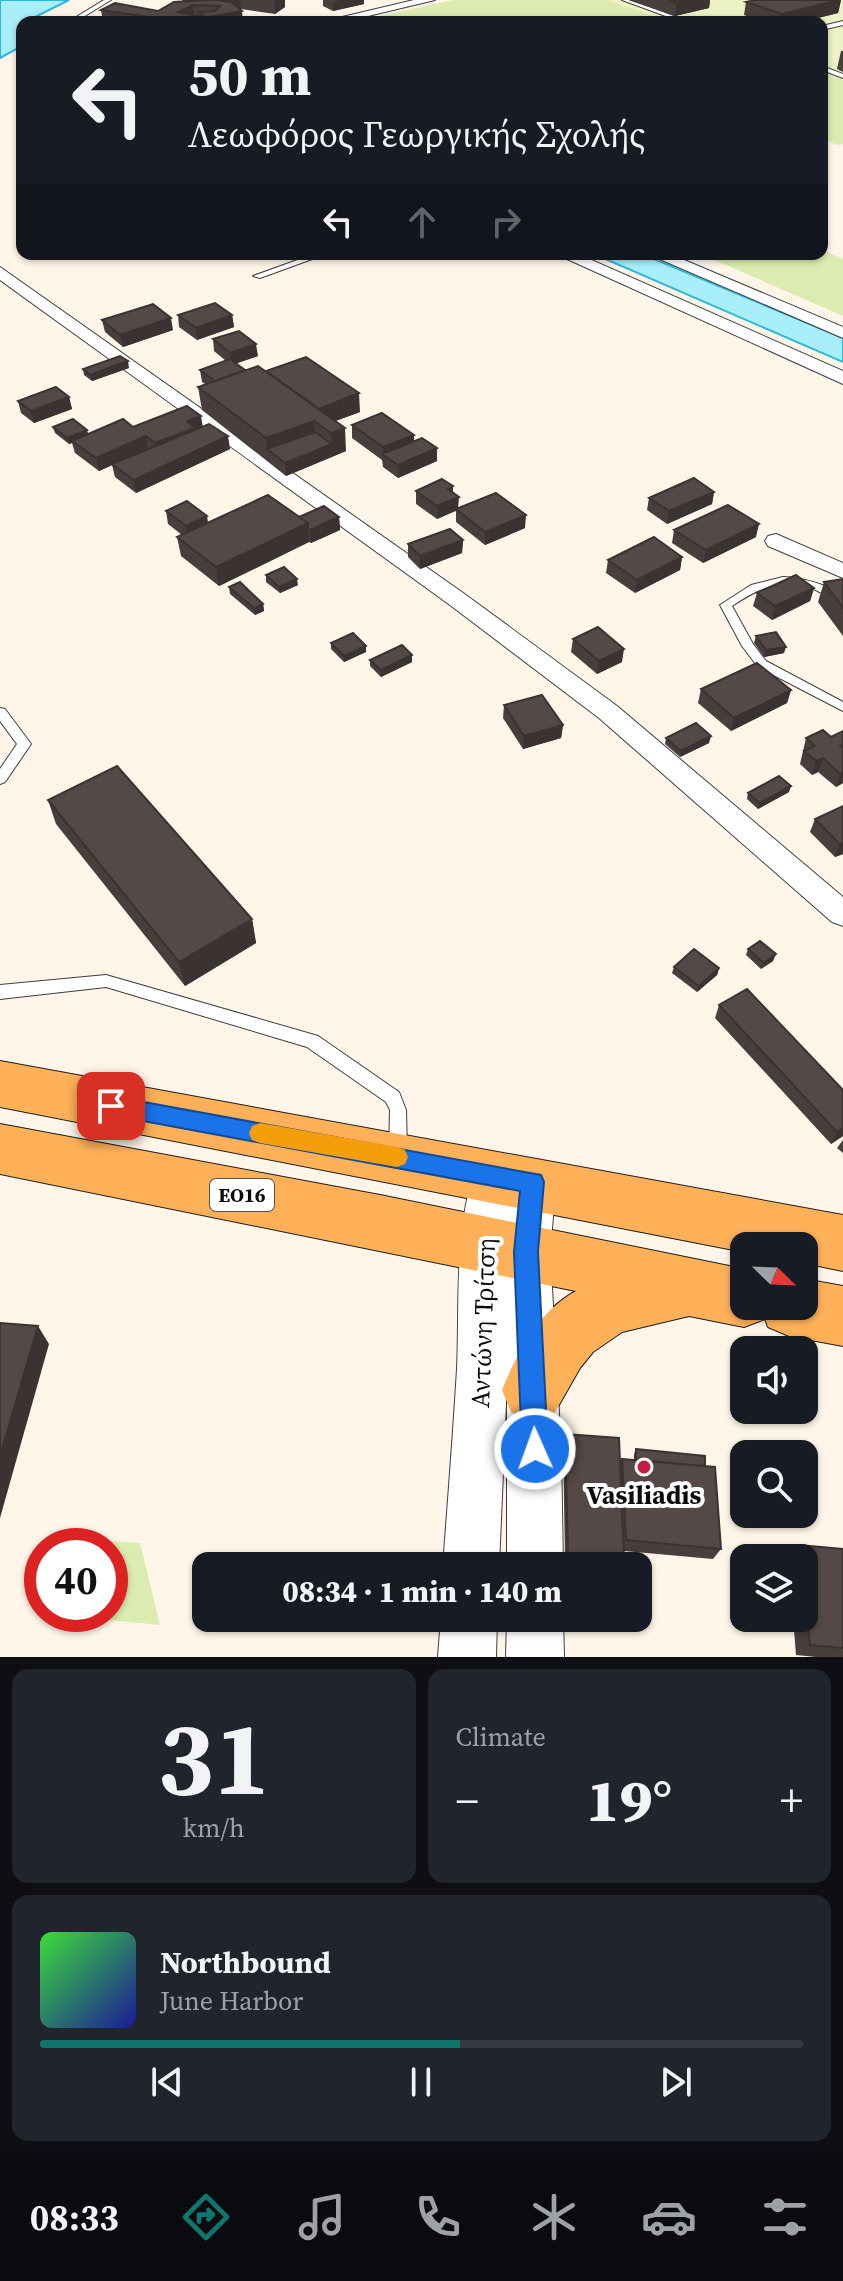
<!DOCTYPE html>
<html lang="en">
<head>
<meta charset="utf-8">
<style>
  body { margin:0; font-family:"Source Serif 4",serif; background:#20242c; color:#f1f3f6; height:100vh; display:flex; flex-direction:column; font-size:30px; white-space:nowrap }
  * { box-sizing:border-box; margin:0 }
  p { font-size:26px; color:#9ea1a6 }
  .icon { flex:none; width:44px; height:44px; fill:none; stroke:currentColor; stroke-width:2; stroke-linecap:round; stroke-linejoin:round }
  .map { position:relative; height:1657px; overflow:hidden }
  .panel { display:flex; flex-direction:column; gap:12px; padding:12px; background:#0d0f14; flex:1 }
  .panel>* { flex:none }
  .banner { position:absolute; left:16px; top:16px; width:812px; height:244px; border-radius:16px; box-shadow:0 2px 6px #0004; background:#171b24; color:#f1f3f6; overflow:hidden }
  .needle { width:52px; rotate:113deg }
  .controls { position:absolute; left:730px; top:1232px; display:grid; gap:16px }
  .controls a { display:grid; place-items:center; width:88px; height:88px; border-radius:16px; background:#171b24; box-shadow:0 2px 6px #0004; font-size:40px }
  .speed { position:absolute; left:24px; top:1528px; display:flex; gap:16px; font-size:40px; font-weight:700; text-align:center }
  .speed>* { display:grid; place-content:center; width:104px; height:104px; border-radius:50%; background:#171b24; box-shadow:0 2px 6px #0004; line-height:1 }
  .speed .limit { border:12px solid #d22; background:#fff; color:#111 }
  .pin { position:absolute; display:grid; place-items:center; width:68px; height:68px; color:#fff; margin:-34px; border-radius:16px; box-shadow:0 4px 12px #0006 }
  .me { position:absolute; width:88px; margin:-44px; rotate:358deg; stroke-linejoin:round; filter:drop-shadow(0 0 6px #0008) }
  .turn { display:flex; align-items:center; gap:28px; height:168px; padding:0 40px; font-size:36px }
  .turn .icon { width:104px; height:104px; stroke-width:2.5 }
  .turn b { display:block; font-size:56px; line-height:68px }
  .lanes { display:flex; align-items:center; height:76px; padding:0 40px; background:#0003; justify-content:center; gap:40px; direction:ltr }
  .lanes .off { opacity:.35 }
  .big { font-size:60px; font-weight:800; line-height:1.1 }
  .panel .widget { flex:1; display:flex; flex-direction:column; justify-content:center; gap:12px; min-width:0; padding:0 28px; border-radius:16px; background:#20242c }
  .panel .dial { align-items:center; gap:0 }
  .dial b { font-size:104px; line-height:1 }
  .song { display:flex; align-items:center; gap:24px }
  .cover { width:96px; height:96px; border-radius:12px; background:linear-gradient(135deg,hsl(120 70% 55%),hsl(240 70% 35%)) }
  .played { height:8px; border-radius:4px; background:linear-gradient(90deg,#0f766e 55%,#363941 55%) }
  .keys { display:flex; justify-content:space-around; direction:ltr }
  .heat { display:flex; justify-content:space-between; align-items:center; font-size:44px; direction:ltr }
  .panel .tiles { flex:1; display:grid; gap:12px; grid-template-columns:1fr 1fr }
  .widget:last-child { grid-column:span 2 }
  .trip { position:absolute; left:192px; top:1552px; width:460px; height:80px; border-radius:16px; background:#171b24; box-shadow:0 2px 6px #0004; font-weight:800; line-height:80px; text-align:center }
  .dock { display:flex; height:128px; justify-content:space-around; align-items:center; background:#090b0e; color:#9ea1a6 }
  .dock .icon { width:56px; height:56px }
  .dock .current { color:#0f766e }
  .dock b { font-size:36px; color:#f1f3f6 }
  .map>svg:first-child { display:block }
  .green { fill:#dcecb0 }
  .pitch { fill:#ecf2c3 }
  .water { fill:#a9eefb; stroke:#2bb9d7; stroke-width:2 }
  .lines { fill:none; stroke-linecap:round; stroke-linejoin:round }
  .service-casing { stroke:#3e3e3e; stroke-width:2 }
  .minor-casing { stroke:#3e3e3e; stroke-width:2 }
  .tertiary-casing { stroke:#3e3e3e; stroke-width:2 }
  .primary-casing { stroke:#1c1c1c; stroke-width:2 }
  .service { fill:#fff; fill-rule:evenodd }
  .minor { fill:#fff; fill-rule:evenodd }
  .tertiary { fill:#fff; fill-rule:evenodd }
  .primary { fill:#ffb159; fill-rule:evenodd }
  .wall { fill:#483f3d }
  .shaded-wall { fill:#3b3332 }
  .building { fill:#544947; stroke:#3b3332; stroke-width:2; fill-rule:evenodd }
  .route { fill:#1a73e8; stroke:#114b97; stroke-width:2 }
  .slow { fill:#f59e0b }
  .poi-dot { fill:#c41a48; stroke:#fff; stroke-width:3 }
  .labels { text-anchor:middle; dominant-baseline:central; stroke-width:8; stroke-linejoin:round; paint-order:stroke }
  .shield { fill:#fff; stroke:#545454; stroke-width:2 }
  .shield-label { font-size:20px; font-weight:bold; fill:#0b0b0b }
  .near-street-label { font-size:26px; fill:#0b0b0b; stroke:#fff }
  .near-poi-label { font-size:26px; font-weight:bold; fill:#0b0b0b; stroke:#fff }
</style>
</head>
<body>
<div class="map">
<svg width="843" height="1657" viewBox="0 0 843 1657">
  <rect width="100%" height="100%" fill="#fff6e9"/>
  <path class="green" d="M 453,0 L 608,0 L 673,22 L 351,22 Z
    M 822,72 L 843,80 L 843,144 L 838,145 L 822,139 Z
    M 822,250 L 843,259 L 843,316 L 701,254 L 822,254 Z
    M 64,1538 L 140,1543 L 160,1625 L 45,1614 L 110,1614 L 110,1546 L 62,1546 Z"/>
  <path class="pitch" d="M 608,0 L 843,0 L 843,80 L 822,72 L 822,22 L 673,22 Z"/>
  <path class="water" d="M 0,0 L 69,0 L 31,19 L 33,22 L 22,22 L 22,46 L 0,58 Z
    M 594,254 L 642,254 L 843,338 L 843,362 Z"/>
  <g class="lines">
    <defs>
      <path id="service" d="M 104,0 L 111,0 L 75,22 L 68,22 Z
        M 622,0 L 630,0 L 690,22 L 682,22 Z
        M 843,21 L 843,25 L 822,30 L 822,26 Z
        M 822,66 L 843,74 L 843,78 L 822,70 Z
        M 314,254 L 326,254 L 260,278 L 253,276 Z
        M 783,577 C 805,578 824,584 843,595 L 843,604 C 831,599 821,592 809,587 C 780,577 756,590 732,606 L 753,644 L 766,661 L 843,702 L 843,711 L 758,667 L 742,646 L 720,605 L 751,585 Z
        M 0,708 L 5,709 L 31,744 L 5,782 L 0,784 L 0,769 L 17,744 L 0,721 Z
        M 106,975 L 318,1036 L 399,1092 L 406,1110 L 407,1151 L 404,1157 L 398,1159 L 392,1157 L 389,1151 L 390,1110 L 386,1102 L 307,1047 L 106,987 L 0,999 L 0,985 Z"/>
      <path id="minor" d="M 414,0 L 435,0 L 343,22 L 321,22 Z
        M 556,254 L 578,254 L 843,371 L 843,384 Z
        M 648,254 L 670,254 L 843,327 L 843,338 Z
        M 0,267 L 466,595 L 617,706 L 843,897 L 843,926 L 832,922 L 599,718 L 450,605 L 0,280 Z
        M 776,534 L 843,563 L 843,578 L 768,546 L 765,541 L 768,536 Z"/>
      <path id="tertiary" d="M 495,1155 L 511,1161 L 515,1171 L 517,1167 L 533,1161 L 549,1167 L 556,1182 L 550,1252 L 561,1449 L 563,1566 L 507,1566 L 507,1380 L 499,1566 L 443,1566 C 448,1500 453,1435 457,1369 C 460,1304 453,1221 479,1161 Z
        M 441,1618 L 497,1618 L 496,1657 L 438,1657 Z
        M 507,1618 L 563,1618 L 564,1657 L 506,1657 Z"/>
      <path id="primary" d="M 0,1061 L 843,1215 L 843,1271 L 804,1263 L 804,1246 L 744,1246 L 744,1252 L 0,1107 Z
        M 0,1124 L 380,1195 L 744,1269 L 744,1306 L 804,1306 L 804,1279 L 843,1286 L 843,1346 L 789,1336 L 768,1327 L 765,1319 L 744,1327 L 689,1316 L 622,1332 L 593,1352 L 580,1368 L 555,1412 L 533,1421 L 511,1412 L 502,1390 C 518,1351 538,1312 576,1291 L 0,1174 Z"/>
    </defs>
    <use href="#service" class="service-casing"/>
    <use href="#minor" class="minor-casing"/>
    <use href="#tertiary" class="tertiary-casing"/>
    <use href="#primary" class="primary-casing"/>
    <use href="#service" class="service"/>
    <use href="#minor" class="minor"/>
    <use href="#tertiary" class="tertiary"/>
    <use href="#primary" class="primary"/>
  </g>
  <path class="wall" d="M 182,0 L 285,0 L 285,7 L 275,14 L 241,9 L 243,22 L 103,22 L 101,10 L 158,11 L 183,2 Z
    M 323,0 L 364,0 L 364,4 L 333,11 L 323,6 Z
    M 628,0 L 710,0 L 709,8 L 675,16 Z
    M 841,0 L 838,13 L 802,22 L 763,22 L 744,15 L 746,2 Z
    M 841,51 L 843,51 L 843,72 L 837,69 Z
    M 178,315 L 232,315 L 234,327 L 197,340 L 179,327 Z
    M 102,320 L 173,330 L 123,347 L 105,332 Z
    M 213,339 L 258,356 L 236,363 L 245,370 L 266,371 L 360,412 L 335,421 L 346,451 L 286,476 L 202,410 L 198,387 L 205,384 L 202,382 L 200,370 L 226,361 L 214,351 Z
    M 129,368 L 92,381 L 84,375 L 83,369 Z
    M 69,397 L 72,409 L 34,423 L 21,413 L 18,401 Z
    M 352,425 L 437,448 L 437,461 L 398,478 L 383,467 L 382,460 L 352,438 Z
    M 203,426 L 230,449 L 136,493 L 115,477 L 112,465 L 99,471 L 75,453 L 72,443 L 69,444 L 55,433 L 53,427 L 88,434 L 133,427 Z
    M 453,486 L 453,492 L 458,508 L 525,528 L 485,545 L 456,522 L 456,511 L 437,519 L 416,504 L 416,491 Z
    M 714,492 L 712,504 L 667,524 L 647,510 L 649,498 Z
    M 166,511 L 208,523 L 299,517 L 339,517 L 340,530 L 311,543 L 309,542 L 219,586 L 181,556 L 177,537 L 182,535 L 168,524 Z
    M 674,530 L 756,537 L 703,563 L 672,543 Z
    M 463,540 L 462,553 L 420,569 L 408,557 L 408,544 Z
    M 682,557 L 680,570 L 635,593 L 606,573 L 608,560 Z
    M 266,575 L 298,585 L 280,593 L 266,582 Z
    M 843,579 L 843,636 L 818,602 L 824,582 Z
    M 229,587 L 263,604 L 264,611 L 255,615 L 230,594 Z
    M 814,588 L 810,601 L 772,620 L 753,606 L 757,593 Z
    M 756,636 L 784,653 L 764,657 L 754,643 Z
    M 573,639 L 622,662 L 597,674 L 571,652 Z
    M 331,643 L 366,646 L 366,652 L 344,662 L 331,649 Z
    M 370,660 L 412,662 L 381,677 L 370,666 Z
    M 701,689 L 791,690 L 787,703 L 731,731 L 698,703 Z
    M 504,705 L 563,725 L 561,738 L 523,749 L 503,718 Z
    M 843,731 L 843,783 L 836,787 L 818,772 L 812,775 L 800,764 L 806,738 L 831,737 Z
    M 666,738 L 709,743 L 680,757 L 665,744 Z
    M 789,792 L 758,809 L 747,799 L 748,793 Z
    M 48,800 L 252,919 L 256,943 L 185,986 L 56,824 Z
    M 843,806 L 843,854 L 835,857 L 810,832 L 815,819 Z
    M 748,949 L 773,961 L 761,969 L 746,955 Z
    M 674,967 L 719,968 L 717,975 L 697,992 L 672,973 Z
    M 719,1005 L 843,1090 L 843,1136 L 831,1144 L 715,1018 Z
    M 843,1140 L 843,1153 L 837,1148 Z
    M 565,1434 L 620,1463 L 622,1459 L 634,1460 L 634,1454 L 636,1449 L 705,1466 L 721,1549 L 713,1559 L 624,1551 L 624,1558 L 621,1565 L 565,1561 L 563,1443 Z
    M 799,1545 L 843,1549 L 843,1657 L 816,1657 L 796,1655 L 793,1618 L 804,1618 L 804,1558 L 787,1558 Z"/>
  <path class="shaded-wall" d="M 225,0 L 240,0 L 241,9 L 234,13 L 242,11 L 243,22 L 179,22 L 178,12 L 193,5 L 194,20 L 225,15 Z
    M 274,0 L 285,0 L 285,7 L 275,14 Z
    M 341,0 L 364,0 L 364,4 L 333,11 L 333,2 Z
    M 689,0 L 710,0 L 709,8 L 675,16 L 677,3 Z
    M 841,0 L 838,13 L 802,22 L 781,22 L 782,14 Z
    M 65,254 L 77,254 L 66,257 Z
    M 232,315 L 234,327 L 197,340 L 196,328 Z
    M 171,318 L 173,330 L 123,347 L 120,335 Z
    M 256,344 L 258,356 L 232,365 L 230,353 Z
    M 128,361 L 129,368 L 92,381 L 90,375 Z
    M 359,393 L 360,412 L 322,426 L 317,409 Z
    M 69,397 L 72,409 L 34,423 L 31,411 Z
    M 201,416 L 203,428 L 157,456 L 155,443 L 187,421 Z
    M 314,421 L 316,444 L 267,449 L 266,438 Z
    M 345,428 L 346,451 L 286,476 L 285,463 L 332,444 L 331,433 Z
    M 87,430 L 89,436 L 72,441 L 72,443 L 69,444 L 67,438 Z
    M 414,435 L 414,447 L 383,454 L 383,447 Z
    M 146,436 L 148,449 L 99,471 L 96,458 Z
    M 228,436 L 230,449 L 136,493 L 134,480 Z
    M 437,448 L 437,461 L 398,478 L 398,465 Z
    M 453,486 L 453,499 L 459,497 L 458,509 L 437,519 L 437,506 L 448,489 Z
    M 714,492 L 712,504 L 667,524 L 669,511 Z
    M 526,515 L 525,528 L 485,545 L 485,532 Z
    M 207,516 L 209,529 L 188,539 L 186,526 Z
    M 339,517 L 340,530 L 311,543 L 310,530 Z
    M 308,523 L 309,542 L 219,586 L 216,567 Z
    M 759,524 L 756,537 L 703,563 L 706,550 Z
    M 463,540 L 462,553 L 420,569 L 420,556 Z
    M 682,557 L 680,570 L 635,593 L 637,580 Z
    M 297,579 L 298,585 L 280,593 L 279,587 Z
    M 814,588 L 810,601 L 772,620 L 775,606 Z
    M 263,604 L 264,611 L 255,615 L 254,608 Z
    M 366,646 L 366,652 L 344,662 L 344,656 Z
    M 786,647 L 784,653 L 764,657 L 766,650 Z
    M 624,649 L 622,662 L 597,674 L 599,661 Z
    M 412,655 L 412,662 L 381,677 L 381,670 Z
    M 791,690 L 787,703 L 731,731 L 734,718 Z
    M 563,725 L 561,738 L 523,749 L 524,736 Z
    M 711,736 L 709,743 L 680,757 L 681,751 Z
    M 823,758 L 818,772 L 812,775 L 816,761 Z
    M 843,772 L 843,783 L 836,787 L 840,774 Z
    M 791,786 L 789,792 L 758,809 L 760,803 Z
    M 843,843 L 843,854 L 835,857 L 840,844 Z
    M 252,919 L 256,943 L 185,986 L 179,962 Z
    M 776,954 L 773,961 L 761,969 L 764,963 Z
    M 719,968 L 717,975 L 697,992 L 699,986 Z
    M 843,1128 L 843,1136 L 831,1144 L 837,1132 Z
    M 38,1326 L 49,1344 L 0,1518 L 0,1456 Z"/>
  <path class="building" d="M 208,0 L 225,0 L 223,1 L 231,2 L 242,11 L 193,20 L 194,22 L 165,22 L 162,19 L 101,10 L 115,3 L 158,11 L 174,2 ZM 193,5 L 220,6 L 215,11 L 200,12 L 203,15 L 195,16 L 178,12 Z
    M 668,0 L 689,0 L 677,3 Z
    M 755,0 L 838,0 L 782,14 L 746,2 Z
    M 215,303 L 232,315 L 196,328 L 178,315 Z
    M 153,304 L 171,318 L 120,335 L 102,320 Z
    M 239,331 L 256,344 L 230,353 L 213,339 Z
    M 120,356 L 128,361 L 90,375 L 83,369 Z
    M 306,357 L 359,393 L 319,409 L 266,371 Z
    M 230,359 L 245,370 L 215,381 L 200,370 Z
    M 258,366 L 345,428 L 331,433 L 314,421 L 266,438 L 198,387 Z
    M 56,387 L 69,397 L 31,411 L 18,401 Z
    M 187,406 L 201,416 L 187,421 L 195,428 L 155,443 L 146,436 L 96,458 L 72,441 L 123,419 L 133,427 Z
    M 382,413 L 414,435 L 383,447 L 352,425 Z
    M 73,419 L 87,430 L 67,438 L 53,427 Z
    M 209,424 L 228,436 L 134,480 L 112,464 Z
    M 315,432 L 332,444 L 285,463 L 267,449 Z
    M 422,438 L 437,448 L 398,465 L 382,454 Z
    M 694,478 L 714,492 L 669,511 L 649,498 Z
    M 442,479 L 453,486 L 448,489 L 459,497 L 437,506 L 416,491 Z
    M 496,493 L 526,515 L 485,532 L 456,509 Z
    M 268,495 L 308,523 L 216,567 L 177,537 Z
    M 187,501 L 207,516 L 186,526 L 166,511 Z
    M 728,505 L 759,524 L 706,550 L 674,530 Z
    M 324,506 L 339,517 L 310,530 L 308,529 L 308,523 L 299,517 Z
    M 450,529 L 463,540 L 420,556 L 408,544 Z
    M 654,537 L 682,557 L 637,580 L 608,560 Z
    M 284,567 L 297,579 L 279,587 L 266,575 Z
    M 796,575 L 814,588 L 775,606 L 757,593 Z
    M 843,579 L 843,608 L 824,582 Z
    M 240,582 L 263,604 L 254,608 L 229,587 Z
    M 598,627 L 624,649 L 599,661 L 573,639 Z
    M 776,632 L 786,647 L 766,650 L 756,636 Z
    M 353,633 L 366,646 L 344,656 L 331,643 Z
    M 402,645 L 412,655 L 381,670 L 370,660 Z
    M 757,663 L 791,690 L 734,718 L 701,689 Z
    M 542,695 L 563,725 L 524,736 L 504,705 Z
    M 696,723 L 711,736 L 681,751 L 666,738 Z
    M 823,730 L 831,737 L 843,731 L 843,744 L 840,746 L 843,748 L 843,772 L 840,774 L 823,758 L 816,761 L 804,751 L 815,746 L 806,738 Z
    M 117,766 L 252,919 L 179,962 L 48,800 Z
    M 779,776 L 791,786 L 760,803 L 748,793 Z
    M 843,806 L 843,843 L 840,844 L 815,819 Z
    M 760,941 L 776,954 L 764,963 L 748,949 Z
    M 694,949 L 719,968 L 699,986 L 674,967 Z
    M 747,989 L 843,1090 L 843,1128 L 837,1132 L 719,1005 Z
    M 0,1323 L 38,1326 L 0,1456 Z
    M 565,1434 L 619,1438 L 624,1558 L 568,1554 Z
    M 636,1449 L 705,1456 L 705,1466 L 636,1460 Z
    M 622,1459 L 715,1467 L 721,1549 L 626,1540 Z
    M 799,1545 L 843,1549 L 843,1648 L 810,1645 L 804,1591 L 804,1558 L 800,1558 Z"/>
  <path class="route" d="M 111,1096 L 541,1175 L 544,1182 L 538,1252 L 548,1449 L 545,1459 L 535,1463 L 526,1459 L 522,1449 L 514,1252 L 520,1191 L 111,1115 L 104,1113 L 100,1106 L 104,1099 Z"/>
  <path class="slow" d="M 260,1123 L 397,1147 L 405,1150 L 408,1157 L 405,1164 L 397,1167 L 260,1143 L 252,1140 L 249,1133 L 252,1126 Z"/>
  <circle class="poi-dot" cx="644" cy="1467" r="8"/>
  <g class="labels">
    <rect class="shield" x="210" y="1179" width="64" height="32" rx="6"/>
    <g class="shield-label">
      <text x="242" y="1195">ΕΟ16</text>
    </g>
    <g class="near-street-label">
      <text transform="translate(483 1323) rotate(-88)">Αντώνη Τρίτση</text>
    </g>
    <g class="near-poi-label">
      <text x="644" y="1495">Vasiliadis</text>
    </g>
  </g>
</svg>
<div class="controls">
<a><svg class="needle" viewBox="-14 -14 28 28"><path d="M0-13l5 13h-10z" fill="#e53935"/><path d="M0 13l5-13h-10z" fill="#9ea1a6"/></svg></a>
<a><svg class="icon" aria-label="sound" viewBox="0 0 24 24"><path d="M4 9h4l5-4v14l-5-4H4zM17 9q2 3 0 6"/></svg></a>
<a><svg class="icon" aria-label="search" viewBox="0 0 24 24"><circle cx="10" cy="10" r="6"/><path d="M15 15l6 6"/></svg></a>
<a><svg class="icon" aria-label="layers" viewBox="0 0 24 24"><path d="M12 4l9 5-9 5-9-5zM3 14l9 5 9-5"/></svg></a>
</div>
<div class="speed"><div class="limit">40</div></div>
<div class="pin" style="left:111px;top:1106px;background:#d93025"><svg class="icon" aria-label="arrive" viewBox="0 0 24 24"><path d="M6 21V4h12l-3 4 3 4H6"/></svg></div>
<svg class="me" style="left:535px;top:1449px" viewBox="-20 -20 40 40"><circle r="17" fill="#1a73e8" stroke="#fff" stroke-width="3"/><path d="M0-11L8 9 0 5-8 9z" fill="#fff"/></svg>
<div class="trip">08:34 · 1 min · 140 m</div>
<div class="banner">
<div class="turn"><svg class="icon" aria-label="left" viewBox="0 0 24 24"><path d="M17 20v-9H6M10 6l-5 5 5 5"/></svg><div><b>50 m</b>Λεωφόρος Γεωργικής Σχολής</div></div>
<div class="lanes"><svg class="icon" aria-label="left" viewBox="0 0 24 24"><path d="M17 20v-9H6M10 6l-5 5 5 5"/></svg><svg class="icon off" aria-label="ahead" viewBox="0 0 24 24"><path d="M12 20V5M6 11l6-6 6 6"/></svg><svg class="icon off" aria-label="right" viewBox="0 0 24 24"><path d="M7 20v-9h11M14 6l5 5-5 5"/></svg></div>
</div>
</div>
<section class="panel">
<div class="tiles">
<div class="widget dial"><b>31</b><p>km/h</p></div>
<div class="widget"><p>Climate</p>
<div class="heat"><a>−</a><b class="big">19°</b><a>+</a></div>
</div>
<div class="widget">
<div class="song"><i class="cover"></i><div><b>Northbound</b><p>June Harbor</p></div></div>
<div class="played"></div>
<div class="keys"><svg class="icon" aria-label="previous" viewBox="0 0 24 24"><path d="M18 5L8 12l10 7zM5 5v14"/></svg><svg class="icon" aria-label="pause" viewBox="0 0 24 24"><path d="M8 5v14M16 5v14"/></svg><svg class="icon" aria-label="next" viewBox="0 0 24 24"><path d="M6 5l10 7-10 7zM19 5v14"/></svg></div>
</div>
</div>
</section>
<nav class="dock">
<b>08:33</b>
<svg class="icon current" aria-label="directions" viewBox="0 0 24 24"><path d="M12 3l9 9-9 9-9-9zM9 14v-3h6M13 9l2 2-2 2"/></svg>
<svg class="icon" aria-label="music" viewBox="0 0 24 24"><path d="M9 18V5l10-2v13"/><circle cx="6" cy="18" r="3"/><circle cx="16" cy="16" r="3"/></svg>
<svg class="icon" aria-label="phone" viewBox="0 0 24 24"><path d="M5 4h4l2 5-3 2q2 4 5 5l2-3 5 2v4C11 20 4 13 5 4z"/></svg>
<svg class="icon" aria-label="climate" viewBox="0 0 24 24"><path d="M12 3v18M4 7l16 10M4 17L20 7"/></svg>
<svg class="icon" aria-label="car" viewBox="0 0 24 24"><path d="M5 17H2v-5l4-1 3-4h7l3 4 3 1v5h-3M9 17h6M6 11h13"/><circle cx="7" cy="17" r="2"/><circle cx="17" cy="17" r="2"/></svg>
<svg class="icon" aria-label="filters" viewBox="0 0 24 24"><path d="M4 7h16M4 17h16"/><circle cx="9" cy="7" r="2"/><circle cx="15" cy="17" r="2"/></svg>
</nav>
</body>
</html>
